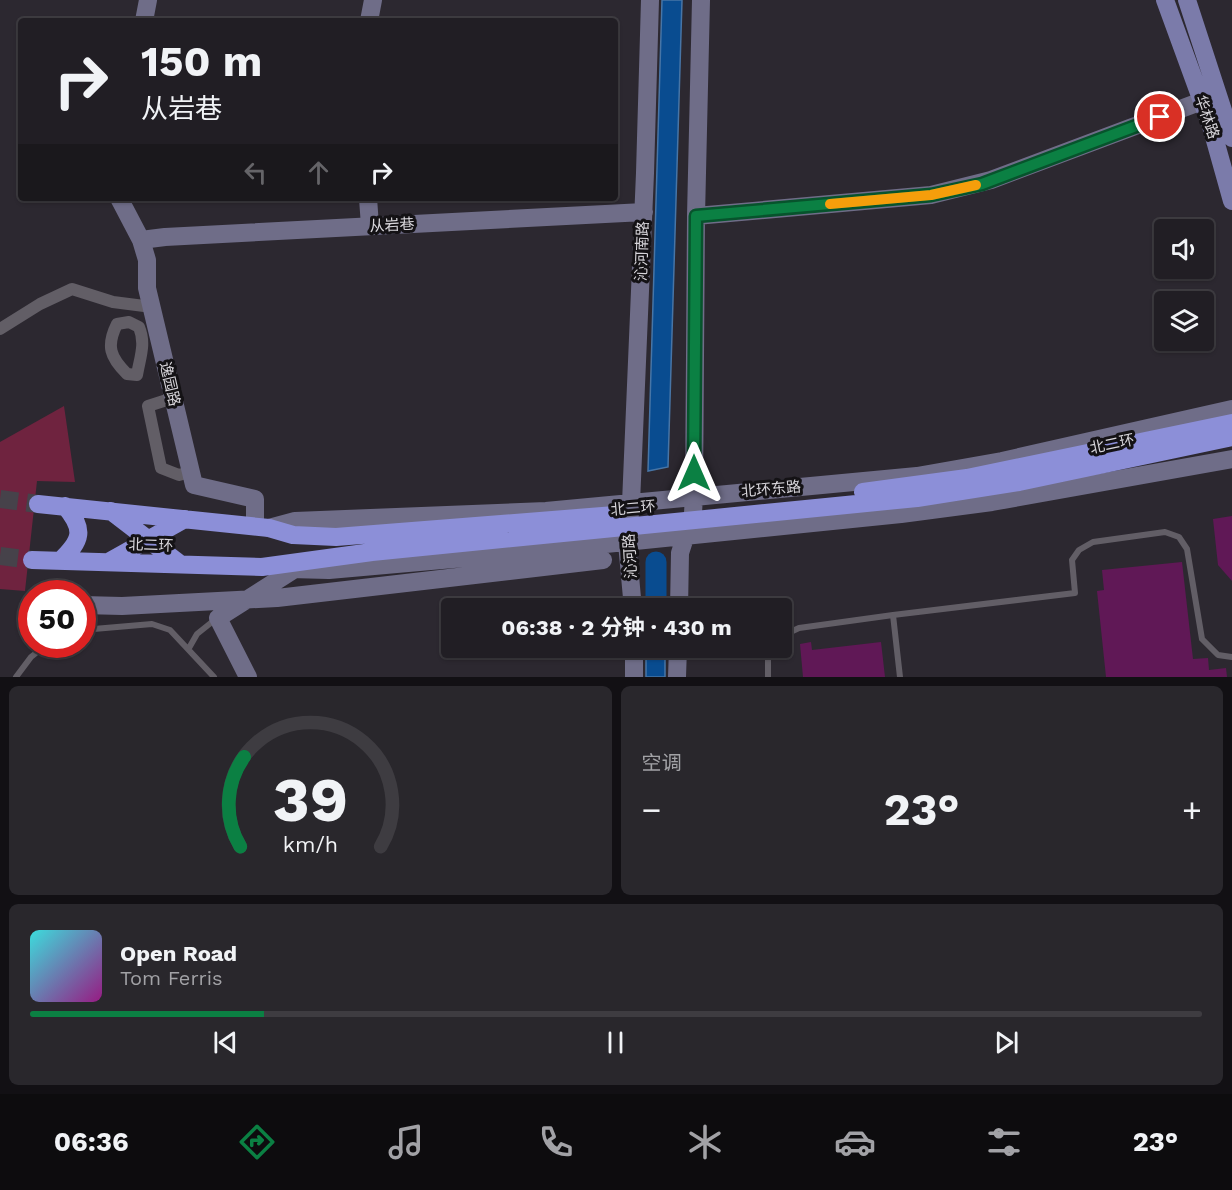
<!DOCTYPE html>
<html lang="zh">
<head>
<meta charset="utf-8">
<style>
  body { margin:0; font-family:"Work Sans","Noto Sans SC",sans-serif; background:#29272c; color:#f1f3f6; height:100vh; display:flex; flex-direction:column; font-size:22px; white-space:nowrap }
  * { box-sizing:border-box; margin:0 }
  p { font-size:20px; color:#a2a2a6 }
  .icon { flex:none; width:33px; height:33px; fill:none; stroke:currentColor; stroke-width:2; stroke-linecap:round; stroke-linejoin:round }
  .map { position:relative; height:677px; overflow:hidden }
  .details { display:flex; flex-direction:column; gap:9px; padding:9px; background:#121014; flex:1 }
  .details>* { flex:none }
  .banner { position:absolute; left:18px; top:18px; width:600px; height:183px; border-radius:6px; box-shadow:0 2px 4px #0004,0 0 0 2px #3e3c41; background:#211e24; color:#f1f3f6; overflow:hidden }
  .buttons { position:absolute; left:1154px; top:219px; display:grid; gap:12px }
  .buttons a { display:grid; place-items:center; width:60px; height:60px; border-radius:6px; background:#211e24; box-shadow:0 2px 4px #0004,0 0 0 2px #3e3c41; font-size:30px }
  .speed { position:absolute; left:18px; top:580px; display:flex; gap:12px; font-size:30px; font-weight:700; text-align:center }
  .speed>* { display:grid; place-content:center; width:78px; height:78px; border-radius:50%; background:#211e24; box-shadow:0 2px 4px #0004,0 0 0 2px #3e3c41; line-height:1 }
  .speed .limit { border:9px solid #d22; background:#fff; color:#111 }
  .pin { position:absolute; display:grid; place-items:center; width:51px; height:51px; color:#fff; margin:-26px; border:3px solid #fff; border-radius:50%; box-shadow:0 2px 6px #0007 }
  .me { position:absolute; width:66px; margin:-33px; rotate:0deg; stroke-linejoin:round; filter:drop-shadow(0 0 4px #0008) }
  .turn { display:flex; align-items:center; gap:21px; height:126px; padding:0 24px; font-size:27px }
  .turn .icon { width:78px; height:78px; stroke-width:2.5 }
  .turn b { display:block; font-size:42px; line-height:51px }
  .lanes { display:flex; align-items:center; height:57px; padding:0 24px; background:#0003; justify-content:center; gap:30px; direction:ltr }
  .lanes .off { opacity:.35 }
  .big { font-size:45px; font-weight:700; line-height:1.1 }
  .details .card { flex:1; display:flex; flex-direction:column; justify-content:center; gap:9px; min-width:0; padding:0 21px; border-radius:9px; background:#29272c }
  .details .dial { align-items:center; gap:0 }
  .dial svg { height:156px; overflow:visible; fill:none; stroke:#3e3c41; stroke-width:7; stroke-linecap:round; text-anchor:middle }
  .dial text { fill:#f1f3f6; stroke:none }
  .song { display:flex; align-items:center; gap:18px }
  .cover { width:72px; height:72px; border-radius:9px; background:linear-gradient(135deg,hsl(180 70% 55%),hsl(310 70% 35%)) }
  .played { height:6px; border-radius:3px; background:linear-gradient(90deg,#0b8043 20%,#3e3c41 20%) }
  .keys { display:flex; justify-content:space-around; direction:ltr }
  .heat { display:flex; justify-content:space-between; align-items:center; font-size:33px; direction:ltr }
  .details .tiles { flex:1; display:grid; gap:9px; grid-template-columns:1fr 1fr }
  .card:last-child { grid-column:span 2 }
  .trip { position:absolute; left:441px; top:598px; width:351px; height:60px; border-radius:6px; background:#211e24; box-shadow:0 2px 4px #0004,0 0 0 2px #3e3c41; font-weight:700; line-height:60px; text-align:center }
  .menu { display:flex; height:96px; justify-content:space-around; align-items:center; background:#0d0c0e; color:#a2a2a6 }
  .menu .icon { width:42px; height:42px }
  .menu .active { color:#0b8043 }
  .menu b { font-size:27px; color:#f1f3f6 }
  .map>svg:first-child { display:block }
  .green { fill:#6f233f }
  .water { fill:#094c90; stroke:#4775a6; stroke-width:1.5 }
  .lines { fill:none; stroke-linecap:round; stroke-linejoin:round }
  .river { stroke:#094c90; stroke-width:21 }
  .building { fill:#601856 }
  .highway-tunnel { stroke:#46424a; stroke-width:18; stroke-dasharray:18 9; stroke-linecap:butt }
  .lane { stroke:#625e66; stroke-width:6 }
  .street { stroke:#625e66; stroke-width:12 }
  .secondary { stroke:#6f6d88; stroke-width:18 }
  .primary { stroke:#7b7baa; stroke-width:18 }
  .highway { stroke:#8c8fd8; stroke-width:18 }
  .route-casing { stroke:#07532c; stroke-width:15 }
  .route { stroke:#0b8043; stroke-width:10 }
  .slow { stroke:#f59e0b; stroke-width:10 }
  .labels { text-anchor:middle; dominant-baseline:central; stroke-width:6; stroke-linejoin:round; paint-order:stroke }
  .street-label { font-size:15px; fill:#d8d6db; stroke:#141215 }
</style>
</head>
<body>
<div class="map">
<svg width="1232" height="677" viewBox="0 0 1232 677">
  <rect width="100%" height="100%" fill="#2c2830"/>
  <path class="green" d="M 64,406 L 75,482 L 37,481 L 25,591 L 0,589 L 0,442 Z"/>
  <path class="water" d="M 662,0 L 682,0 L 668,467 L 648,471 Z
    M 646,648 L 665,648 L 665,677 L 646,677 Z"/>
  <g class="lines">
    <path class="river" d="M 656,562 L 656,609"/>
  </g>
  <path class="building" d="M 1232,516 L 1232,581 L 1218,565 L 1213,519 Z
    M 1182,562 L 1193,659 L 1208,658 L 1209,670 L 1226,668 L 1227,677 L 1106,677 L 1097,591 L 1104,590 L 1102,570 Z
    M 811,642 L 812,650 L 881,642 L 885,677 L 803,677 L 800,644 Z"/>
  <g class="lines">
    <path class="highway-tunnel" d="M 0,499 L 38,504
      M 0,556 L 32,560"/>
    <path class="lane" d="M 82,630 L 152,624 L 170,630 L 214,677
      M 782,636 L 799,628 L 893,615
      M 189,648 L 197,634 L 217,618
      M 16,677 L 31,657 L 46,645
      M 768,677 L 768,660 L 771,648
      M 900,677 L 893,615 L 1075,593 L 1072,560 L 1079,550 L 1093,542 L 1165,532 L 1179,537 L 1187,549 L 1202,639 L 1218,655 L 1232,657"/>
    <path class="street" d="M 129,322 L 139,327 C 146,344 140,357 137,375 L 127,374 C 110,357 106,346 117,324 Z
      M 0,329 L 40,304 L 72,289 L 113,302 L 152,307
      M 173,398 L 148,406 L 161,468 L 179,475 L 190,472"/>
    <path class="secondary" d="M 144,21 L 148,0
      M 369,21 L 373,0
      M 119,198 L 141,240 L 147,260 L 147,288 L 194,485 L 255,499 L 255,526
      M 368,198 L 370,226
      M 696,216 L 931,195 L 991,180 L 1202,101
      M 141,240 L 165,237 L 644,212
      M 269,528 L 295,521 L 546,511 L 917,476 L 1002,461 L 1232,409
      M 290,569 L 329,570 L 487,556 L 901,514 L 992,502 L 1232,459
      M 30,603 L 32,603
      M 82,605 L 122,606 L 277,598 L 603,560
      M 633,609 L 627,543 L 631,503 L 645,173 L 650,0
      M 679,609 L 680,553 L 693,513 L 694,496 L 696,216 L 701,0
      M 634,648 L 634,677
      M 248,677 L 218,618 L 295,569
      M 677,677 L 678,648"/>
    <path class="primary" d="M 1165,0 L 1211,126 L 1232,201
      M 1187,0 L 1232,138"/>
    <path class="highway" d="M 863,492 L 967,478 L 1232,423
      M 38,504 L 269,528 L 293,535 L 336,537 L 615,515
      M 111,511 L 180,564
      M 32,560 L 262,567 L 372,552 L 917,498 L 1019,482 L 1232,437
      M 60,561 C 82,540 85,530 65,506
      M 110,561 L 185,519"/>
  </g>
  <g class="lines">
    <defs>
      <path id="route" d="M 694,473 L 696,216 L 931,195 L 982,184 L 1160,117"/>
    </defs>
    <use href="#route" class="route-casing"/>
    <use href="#route" class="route"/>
    <path class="slow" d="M 830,204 L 931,195 L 976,185"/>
  </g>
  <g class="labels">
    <g class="street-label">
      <text transform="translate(1207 117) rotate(71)">华林路</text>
      <text transform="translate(392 225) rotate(-3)">从岩巷</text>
      <text transform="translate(642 251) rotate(-88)">沁河南路</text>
      <text transform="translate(170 384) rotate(77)">逸园路</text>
      <text transform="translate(1112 444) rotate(-12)">北二环</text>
      <text transform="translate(771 489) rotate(-5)">北环东路</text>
      <text transform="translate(633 508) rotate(-5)">北二环</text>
      <text transform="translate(151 545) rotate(2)">北二环</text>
      <text transform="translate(630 556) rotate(-93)">沁河路</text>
    </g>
  </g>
</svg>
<div class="buttons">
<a><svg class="icon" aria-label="sound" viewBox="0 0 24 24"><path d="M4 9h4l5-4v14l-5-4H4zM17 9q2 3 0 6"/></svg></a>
<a><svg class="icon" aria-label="layers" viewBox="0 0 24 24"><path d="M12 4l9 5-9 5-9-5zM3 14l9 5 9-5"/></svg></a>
</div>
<div class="speed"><div class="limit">50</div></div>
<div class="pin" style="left:1160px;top:117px;background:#d93025"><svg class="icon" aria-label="arrive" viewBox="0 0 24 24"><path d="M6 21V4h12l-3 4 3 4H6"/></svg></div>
<svg class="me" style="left:694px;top:473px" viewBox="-20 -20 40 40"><path d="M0-17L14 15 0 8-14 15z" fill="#0b8043" stroke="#fff" stroke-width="4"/></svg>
<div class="trip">06:38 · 2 分钟 · 430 m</div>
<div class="banner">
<div class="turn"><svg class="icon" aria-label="right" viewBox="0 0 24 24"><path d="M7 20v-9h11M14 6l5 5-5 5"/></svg><div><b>150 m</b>从岩巷</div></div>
<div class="lanes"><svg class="icon off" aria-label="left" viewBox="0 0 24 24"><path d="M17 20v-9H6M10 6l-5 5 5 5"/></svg><svg class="icon off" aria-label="ahead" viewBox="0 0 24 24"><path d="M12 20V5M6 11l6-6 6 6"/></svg><svg class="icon" aria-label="right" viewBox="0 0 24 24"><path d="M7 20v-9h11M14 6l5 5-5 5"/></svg></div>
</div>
</div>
<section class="details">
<div class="tiles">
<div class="card dial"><svg viewBox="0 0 100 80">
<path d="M14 69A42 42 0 1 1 86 69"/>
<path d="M14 69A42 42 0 0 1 16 23" stroke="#0b8043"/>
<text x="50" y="56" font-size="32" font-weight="700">39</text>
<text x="50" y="72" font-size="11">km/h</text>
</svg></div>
<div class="card"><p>空调</p>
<div class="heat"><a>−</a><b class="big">23°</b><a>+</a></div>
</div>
<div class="card">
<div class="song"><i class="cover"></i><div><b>Open Road</b><p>Tom Ferris</p></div></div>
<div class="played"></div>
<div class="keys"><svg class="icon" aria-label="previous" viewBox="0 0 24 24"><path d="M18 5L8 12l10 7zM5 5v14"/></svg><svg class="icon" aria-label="pause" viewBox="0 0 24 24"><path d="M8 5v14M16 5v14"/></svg><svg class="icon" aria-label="next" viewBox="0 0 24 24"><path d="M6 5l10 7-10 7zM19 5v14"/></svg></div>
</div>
</div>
</section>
<nav class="menu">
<b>06:36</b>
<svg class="icon active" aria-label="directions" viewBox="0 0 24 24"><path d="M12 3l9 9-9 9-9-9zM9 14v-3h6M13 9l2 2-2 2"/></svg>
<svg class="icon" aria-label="music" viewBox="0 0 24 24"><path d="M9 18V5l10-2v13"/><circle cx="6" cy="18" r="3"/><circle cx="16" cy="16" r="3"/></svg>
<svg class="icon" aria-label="phone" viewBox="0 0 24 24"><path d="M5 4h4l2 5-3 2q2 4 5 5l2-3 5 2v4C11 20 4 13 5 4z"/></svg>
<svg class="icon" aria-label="climate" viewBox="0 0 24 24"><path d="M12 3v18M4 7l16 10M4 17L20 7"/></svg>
<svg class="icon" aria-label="car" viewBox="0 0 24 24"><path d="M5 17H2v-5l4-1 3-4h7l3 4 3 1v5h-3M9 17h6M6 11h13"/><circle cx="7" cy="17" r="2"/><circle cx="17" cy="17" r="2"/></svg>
<svg class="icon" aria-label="filters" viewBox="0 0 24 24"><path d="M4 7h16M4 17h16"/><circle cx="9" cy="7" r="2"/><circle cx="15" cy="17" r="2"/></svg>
<b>23°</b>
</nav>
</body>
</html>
